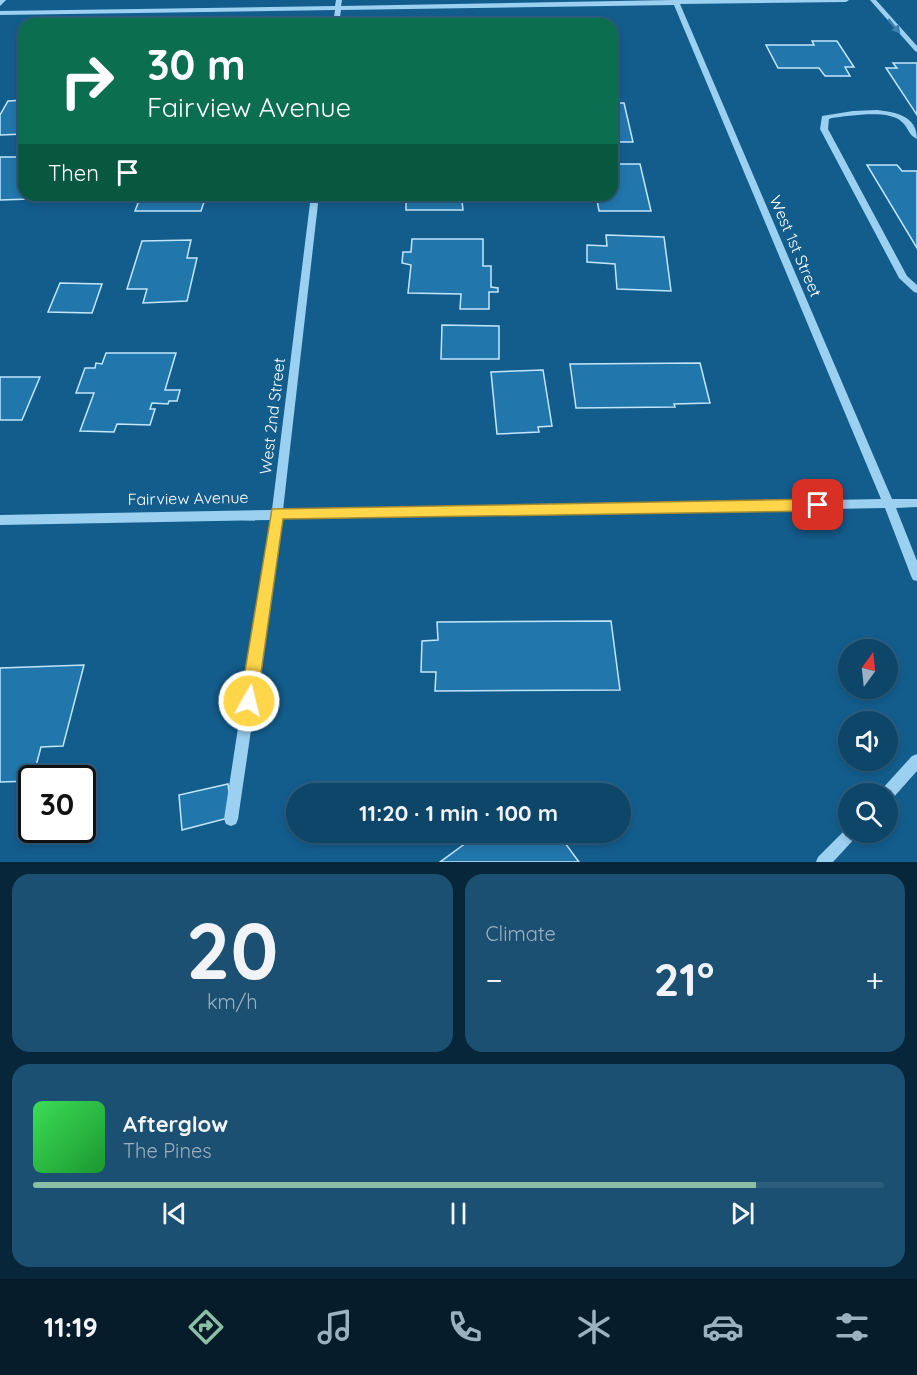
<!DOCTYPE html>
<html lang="en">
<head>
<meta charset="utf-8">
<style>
  body { margin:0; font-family:Quicksand,sans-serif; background:#1c5072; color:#f1f3f6; height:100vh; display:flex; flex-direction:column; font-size:22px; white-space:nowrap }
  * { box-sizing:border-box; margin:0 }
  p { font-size:20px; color:#9bb1c1 }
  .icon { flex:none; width:33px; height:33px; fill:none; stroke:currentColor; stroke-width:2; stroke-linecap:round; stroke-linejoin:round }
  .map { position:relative; height:862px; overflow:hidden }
  .details { display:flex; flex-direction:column; gap:12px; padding:12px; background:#08263a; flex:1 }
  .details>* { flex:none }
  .hud { position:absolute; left:18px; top:18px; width:600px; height:183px; border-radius:18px; box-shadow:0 3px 9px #0003,0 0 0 2px #2e5e7e; background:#0b6e4f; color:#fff; overflow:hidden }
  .needle { width:39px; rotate:15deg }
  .controls { position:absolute; left:838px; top:639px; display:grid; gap:12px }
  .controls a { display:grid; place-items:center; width:60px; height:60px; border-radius:50%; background:#0e466a; box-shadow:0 3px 9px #0003,0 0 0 2px #2e5e7e; font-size:30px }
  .speed { position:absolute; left:18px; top:765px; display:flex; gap:12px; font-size:30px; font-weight:700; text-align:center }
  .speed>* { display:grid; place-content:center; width:78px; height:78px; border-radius:50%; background:#0e466a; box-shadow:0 3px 9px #0003,0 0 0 2px #2e5e7e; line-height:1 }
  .speed .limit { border:3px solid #111; border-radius:9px; background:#fff; color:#111 }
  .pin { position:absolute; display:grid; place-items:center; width:51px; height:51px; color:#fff; margin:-26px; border-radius:12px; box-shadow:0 3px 9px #0006 }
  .me { position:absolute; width:66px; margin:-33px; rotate:8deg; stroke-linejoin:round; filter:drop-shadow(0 0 4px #0008) }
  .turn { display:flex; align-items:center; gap:21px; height:126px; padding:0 30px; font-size:27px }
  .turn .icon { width:78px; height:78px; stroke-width:2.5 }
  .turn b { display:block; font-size:42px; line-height:51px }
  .then { display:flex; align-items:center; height:57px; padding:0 30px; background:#0003; gap:12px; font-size:22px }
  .big { font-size:45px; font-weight:700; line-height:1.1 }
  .details .tile { flex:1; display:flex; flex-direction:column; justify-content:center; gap:9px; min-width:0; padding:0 21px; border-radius:18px; background:#1c5072 }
  .details .dial { align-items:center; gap:0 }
  .dial b { font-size:78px; line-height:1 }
  .song { display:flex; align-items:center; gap:18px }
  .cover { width:72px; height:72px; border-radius:9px; background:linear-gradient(135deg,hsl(130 70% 55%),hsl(130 70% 35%)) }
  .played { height:6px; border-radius:3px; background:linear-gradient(90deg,#8abfa5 85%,#2e5e7e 85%) }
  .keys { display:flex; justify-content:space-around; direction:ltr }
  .heat { display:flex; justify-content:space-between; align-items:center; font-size:33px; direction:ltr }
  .details .tiles { flex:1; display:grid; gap:12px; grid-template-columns:1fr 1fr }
  .tile:last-child { grid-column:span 2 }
  .trip { position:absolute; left:286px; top:783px; width:345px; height:60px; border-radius:30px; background:#0e466a; box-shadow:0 3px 9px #0003,0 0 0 2px #2e5e7e; font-weight:700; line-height:60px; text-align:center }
  .menu { display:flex; height:96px; justify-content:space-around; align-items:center; background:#061c2a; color:#9bb1c1 }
  .menu .icon { width:42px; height:42px }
  .menu .current { color:#8abfa5 }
  .menu b { font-size:27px; color:#f1f3f6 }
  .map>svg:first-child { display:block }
  .building { fill:#2176ac; stroke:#c3e6fc; stroke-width:1.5 }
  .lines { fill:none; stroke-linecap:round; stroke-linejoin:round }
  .minor { fill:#9cd0f1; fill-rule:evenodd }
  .oneway { fill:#3c80ab }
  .route { fill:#ffd54a; stroke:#a68a30; stroke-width:1.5 }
  .labels { text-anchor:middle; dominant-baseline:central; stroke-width:6; stroke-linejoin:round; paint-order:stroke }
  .street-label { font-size:16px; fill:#fff; stroke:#135d8d }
</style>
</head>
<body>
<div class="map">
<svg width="917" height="862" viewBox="0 0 917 862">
  <rect width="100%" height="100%" fill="#135d8d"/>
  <path class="building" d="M 812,41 L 837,41 L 854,67 L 845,67 L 850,76 L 825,76 L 819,68 L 778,68 L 766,45 L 814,45 Z
    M 893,63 L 917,63 L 917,115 L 886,68 L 897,68 Z
    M 24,100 L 24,134 L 0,135 L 0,115 L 8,101 Z
    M 612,103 L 624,103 L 633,142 L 612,142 Z
    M 0,157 L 24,157 L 24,195 L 31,195 L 30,199 L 0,200 Z
    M 612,164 L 640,164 L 651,211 L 599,211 L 596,195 L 612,195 Z
    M 867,165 L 897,165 L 902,171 L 917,171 L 917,248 Z
    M 157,195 L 213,195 L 206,196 L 201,211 L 135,211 L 140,198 L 156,198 Z
    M 410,195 L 480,195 L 480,201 L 462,201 L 463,210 L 406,210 L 406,200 L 410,200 Z
    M 606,235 L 664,237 L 671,291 L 617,289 L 615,264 L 587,262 L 587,245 L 607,246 Z
    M 412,239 L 483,239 L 483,266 L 491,266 L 491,287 L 498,288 L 498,292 L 489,292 L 489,309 L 460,309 L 461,294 L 408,293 L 411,265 L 402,263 L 403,252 L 411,252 Z
    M 191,240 L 187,258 L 197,258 L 187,301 L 143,303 L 147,289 L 127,289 L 142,241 Z
    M 60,283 L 102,284 L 92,313 L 48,312 Z
    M 442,325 L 499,326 L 499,359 L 441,359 Z
    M 106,353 L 176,353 L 165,390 L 180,390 L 177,401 L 169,401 L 168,404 L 152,403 L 150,409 L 155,409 L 150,425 L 117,424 L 114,432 L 80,431 L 94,393 L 76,393 L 85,368 L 95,368 L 96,363 L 102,364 Z
    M 700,363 L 710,403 L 674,404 L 675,407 L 576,408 L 570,364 Z
    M 543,370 L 552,426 L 538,427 L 539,432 L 497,434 L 491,372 Z
    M 0,377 L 40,377 L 22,420 L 0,420 Z
    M 611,621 L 620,690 L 435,691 L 436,672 L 421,672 L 422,641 L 438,640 L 437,622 Z
    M 84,665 L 63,746 L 41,747 L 32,781 L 0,782 L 0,668 Z
    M 228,784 L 232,817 L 182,830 L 179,795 Z
    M 481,832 L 557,832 L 579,862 L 440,862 Z"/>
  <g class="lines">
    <path class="minor" d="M 0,0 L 6,0 L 0,6 Z
      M 336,0 L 342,0 L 341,6 L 672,0 L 849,0 L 846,2 L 680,4 L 892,499 L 917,499 L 917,507 L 896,508 L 917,561 L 917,581 L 913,580 L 911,576 L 885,508 L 282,519 L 238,819 L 236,824 L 231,826 L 226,824 L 224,819 L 270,520 L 0,525 L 0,515 L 272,510 L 311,195 L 319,195 L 283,510 L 881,499 L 674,5 L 341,10 L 339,24 L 333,24 L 335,10 L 0,15 L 0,11 L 335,6 Z
      M 870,0 L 876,0 L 917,46 L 917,52 L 915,51 Z
      M 877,110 C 896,112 917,116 917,139 C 908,135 909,128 902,122 C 890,109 848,116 832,118 L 829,119 L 828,129 L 907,276 L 917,285 L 917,293 L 914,292 L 899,278 L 820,129 L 822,116 L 853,111 Z
      M 917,754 L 917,771 L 892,799 L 888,801 L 888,794 L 880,794 L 882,789 L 912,756 Z
      M 849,826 L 849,832 L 858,832 L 856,837 L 833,862 L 816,862 L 818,857 Z"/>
  </g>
  <defs><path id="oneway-solid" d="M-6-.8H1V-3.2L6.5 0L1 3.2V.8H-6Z" transform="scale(1.5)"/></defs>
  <use class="oneway" href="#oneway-solid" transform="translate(894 26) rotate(50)"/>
  <path class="route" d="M 818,499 L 824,501 L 826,505 L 824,509 L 818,511 L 283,519 L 257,701 L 255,707 L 249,709 L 242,707 L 240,701 L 272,509 Z"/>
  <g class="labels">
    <g class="street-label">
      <text transform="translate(796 246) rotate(67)">West 1st Street</text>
      <text transform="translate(272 416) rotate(-83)">West 2nd Street</text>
      <text transform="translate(188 498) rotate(-1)">Fairview Avenue</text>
    </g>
  </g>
</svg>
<div class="controls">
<a><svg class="needle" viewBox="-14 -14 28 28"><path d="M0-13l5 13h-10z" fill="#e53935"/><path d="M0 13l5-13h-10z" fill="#9bb1c1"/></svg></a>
<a><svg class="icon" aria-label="sound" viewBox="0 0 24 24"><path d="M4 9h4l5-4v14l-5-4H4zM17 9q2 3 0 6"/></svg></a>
<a><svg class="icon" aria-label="search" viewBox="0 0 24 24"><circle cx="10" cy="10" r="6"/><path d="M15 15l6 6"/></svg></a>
</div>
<div class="speed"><div class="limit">30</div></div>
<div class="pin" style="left:818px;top:505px;background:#d93025"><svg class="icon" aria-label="arrive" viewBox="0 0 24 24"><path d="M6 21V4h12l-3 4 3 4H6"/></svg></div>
<svg class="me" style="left:249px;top:701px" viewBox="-20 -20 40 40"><circle r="17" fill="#ffd54a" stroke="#fff" stroke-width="3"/><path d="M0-11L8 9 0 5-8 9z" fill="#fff"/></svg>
<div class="trip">11:20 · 1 min · 100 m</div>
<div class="hud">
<div class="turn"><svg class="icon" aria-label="right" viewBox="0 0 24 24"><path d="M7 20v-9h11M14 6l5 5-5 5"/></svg><div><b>30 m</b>Fairview Avenue</div></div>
<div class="then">Then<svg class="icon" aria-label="arrive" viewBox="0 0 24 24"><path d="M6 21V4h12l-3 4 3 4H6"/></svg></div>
</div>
</div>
<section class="details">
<div class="tiles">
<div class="tile dial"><b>20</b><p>km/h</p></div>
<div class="tile"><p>Climate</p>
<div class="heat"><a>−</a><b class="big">21°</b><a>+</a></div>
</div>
<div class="tile">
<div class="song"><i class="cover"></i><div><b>Afterglow</b><p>The Pines</p></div></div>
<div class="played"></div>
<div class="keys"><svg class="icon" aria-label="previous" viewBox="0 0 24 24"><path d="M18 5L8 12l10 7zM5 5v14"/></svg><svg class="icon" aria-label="pause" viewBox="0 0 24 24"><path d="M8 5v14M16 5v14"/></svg><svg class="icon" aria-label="next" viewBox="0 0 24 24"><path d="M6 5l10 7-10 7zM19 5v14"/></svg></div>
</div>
</div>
</section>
<nav class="menu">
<b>11:19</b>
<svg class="icon current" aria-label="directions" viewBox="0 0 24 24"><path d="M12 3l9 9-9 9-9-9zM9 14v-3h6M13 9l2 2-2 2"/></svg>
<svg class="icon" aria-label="music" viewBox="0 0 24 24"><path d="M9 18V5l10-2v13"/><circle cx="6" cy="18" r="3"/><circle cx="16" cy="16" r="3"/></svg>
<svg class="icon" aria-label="phone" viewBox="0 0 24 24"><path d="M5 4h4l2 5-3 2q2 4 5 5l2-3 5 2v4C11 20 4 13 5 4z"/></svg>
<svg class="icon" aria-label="climate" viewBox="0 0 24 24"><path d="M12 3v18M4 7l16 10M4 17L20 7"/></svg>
<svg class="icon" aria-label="car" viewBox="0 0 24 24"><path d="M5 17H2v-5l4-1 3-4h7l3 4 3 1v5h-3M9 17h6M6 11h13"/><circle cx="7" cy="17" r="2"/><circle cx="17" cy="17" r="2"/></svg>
<svg class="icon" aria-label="filters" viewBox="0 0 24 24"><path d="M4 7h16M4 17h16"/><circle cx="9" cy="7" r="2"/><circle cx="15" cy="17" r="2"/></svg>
</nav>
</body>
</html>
